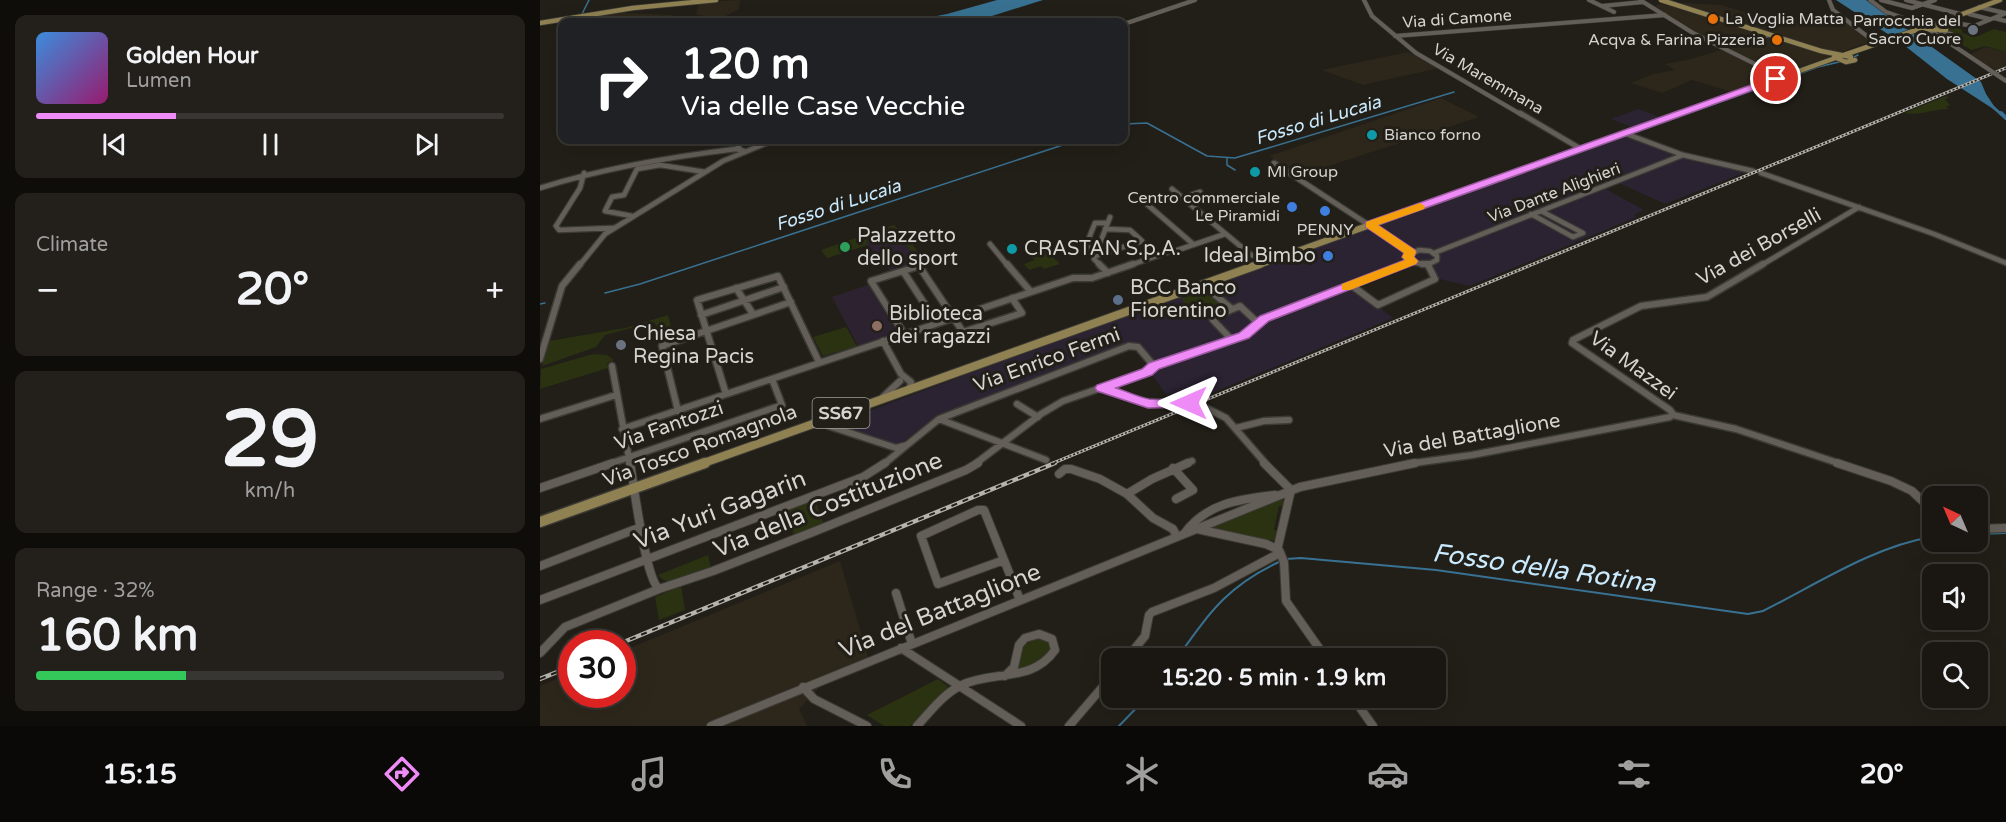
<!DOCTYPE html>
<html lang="en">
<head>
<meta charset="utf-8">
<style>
  body { margin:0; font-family:"Varela Round",sans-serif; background:#23201b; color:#f1f3f6; height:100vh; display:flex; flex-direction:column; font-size:22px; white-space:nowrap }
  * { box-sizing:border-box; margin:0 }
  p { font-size:20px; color:#9f9f9f }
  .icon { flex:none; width:33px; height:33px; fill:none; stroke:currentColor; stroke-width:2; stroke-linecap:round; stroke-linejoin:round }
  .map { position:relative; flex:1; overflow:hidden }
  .drawer { display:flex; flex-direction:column; gap:15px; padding:15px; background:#0e0d0a; width:540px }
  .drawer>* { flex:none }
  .banner { position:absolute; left:18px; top:18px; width:570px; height:126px; border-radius:12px; box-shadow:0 6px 24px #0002,0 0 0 2px #383632; background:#202124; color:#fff; overflow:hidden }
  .needle { width:39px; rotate:316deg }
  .tools { position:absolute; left:1382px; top:486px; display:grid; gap:12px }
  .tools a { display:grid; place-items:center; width:66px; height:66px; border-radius:12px; background:#1a1712; box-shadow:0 6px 24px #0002,0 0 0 2px #383632; font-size:30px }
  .speed { position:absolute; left:18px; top:630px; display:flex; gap:12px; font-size:30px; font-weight:700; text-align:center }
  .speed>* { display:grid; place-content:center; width:78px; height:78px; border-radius:50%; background:#1a1712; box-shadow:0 6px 24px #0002,0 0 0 2px #383632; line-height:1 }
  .speed .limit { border:9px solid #d22; background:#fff; color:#111 }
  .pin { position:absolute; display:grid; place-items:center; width:51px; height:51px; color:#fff; margin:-26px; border:3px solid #fff; border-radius:50%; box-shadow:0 2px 6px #0007 }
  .me { position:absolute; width:66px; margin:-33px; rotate:270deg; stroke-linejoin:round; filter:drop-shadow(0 0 4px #0008) }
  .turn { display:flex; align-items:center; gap:21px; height:126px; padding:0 24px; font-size:27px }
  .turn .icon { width:78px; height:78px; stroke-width:2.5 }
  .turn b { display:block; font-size:42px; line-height:51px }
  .big { font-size:45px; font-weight:800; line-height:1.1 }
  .drawer .card { flex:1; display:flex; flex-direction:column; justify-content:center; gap:9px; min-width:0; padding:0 21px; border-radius:12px; background:#23201b }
  .drawer .dial { align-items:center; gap:0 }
  .dial b { font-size:78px; line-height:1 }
  .song { display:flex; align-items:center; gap:18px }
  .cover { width:72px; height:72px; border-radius:9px; background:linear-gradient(135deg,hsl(210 70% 55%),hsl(320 70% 35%)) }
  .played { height:6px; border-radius:3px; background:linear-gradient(90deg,#ef8bf7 30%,#383632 30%) }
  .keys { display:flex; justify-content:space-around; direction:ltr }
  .heat { display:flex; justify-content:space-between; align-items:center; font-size:33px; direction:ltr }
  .charge { height:9px; border-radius:4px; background:linear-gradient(90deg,#34c759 32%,#383632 0) }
  .trip { position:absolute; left:561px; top:648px; width:345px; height:60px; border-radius:12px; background:#1a1712; box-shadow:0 6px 24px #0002,0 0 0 2px #383632; font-weight:800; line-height:60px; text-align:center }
  .menu { display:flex; height:96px; justify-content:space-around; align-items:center; background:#0a0907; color:#9f9f9f }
  .menu .icon { width:42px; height:42px }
  .menu .on { color:#ef8bf7 }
  .menu b { font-size:27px; color:#f1f3f6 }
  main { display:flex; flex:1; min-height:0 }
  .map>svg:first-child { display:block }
  .commercial { fill:#2b2232 }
  .built { fill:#2d271b }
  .education { fill:#2d2230 }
  .green { fill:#2a3212 }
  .water { fill:#387191 }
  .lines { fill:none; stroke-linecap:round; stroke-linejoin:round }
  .stream-far1 { stroke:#387191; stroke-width:1.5 }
  .stream { stroke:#387191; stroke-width:2 }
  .canal-far1 { stroke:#387191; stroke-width:3 }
  .canal { stroke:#387191; stroke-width:4 }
  .minor-far3-casing { stroke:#3c3a35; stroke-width:5 }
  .minor-far2-casing { stroke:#3c3a35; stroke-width:7 }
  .minor-far1-casing { stroke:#3c3a35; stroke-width:9 }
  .minor-casing { stroke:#3c3a35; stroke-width:10 }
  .major-far3-casing { stroke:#3c3a35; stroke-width:6 }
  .major-far2-casing { stroke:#3c3a35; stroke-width:8 }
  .major-far1-casing { stroke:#3c3a35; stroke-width:10 }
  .major-casing { stroke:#3c3a35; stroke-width:13 }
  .minor-far3 { stroke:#635f58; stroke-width:4 }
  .minor-far2 { stroke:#635f58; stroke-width:4.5 }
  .minor-far1 { stroke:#635f58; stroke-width:6 }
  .minor { stroke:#635f58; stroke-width:8 }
  .major-far3 { stroke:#8f8152; stroke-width:4.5 }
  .major-far2 { stroke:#8f8152; stroke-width:6 }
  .major-far1 { stroke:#8f8152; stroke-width:8 }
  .major { stroke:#8f8152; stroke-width:10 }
  .rail-far1-casing { stroke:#b5b3ae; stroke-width:3 }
  .rail-casing { stroke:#b5b3ae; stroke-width:4.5 }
  .rail-far1 { stroke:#221f18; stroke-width:1.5; stroke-dasharray:2; stroke-linecap:butt }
  .rail { stroke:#221f18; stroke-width:2; stroke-dasharray:6; stroke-linecap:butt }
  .minor-bridge-casing { stroke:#3c3a35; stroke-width:5; stroke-linecap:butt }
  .minor-bridge { stroke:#635f58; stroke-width:4 }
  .route { fill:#ef8bf7; stroke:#9b5aa1; stroke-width:1.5 }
  .slow { fill:#f59e0b }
  .food-dot { fill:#e8710a; stroke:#221f18; stroke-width:2 }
  .worship-dot { fill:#6b7280; stroke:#221f18; stroke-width:2 }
  .culture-dot { fill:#0f9aa8; stroke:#221f18; stroke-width:2 }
  .shop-dot { fill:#3f7fe0; stroke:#221f18; stroke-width:2 }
  .leisure-dot { fill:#2e9e5b; stroke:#221f18; stroke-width:2 }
  .service-dot { fill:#5c6f8a; stroke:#221f18; stroke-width:2 }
  .education-dot { fill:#8d6e63; stroke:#221f18; stroke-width:2 }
  .labels { text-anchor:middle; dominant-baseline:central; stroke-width:6; stroke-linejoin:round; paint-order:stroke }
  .far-street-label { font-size:16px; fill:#d6d4d0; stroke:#221f18 }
  .far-poi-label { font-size:16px; fill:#d6d4d0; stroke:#221f18; text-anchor:start }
  .far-water-label { font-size:18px; font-style:italic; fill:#caeafe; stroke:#221f18 }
  .shield { fill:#221f18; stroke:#a09e99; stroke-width:1.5 }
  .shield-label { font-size:18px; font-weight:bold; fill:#d6d4d0 }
  .poi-label { font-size:20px; fill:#d6d4d0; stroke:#221f18; text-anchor:start }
  .street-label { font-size:20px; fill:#d6d4d0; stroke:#221f18 }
  .near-street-label { font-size:24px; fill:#d6d4d0; stroke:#221f18 }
  .near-water-label { font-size:26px; font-style:italic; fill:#caeafe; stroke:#221f18 }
</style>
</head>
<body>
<main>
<section class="drawer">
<div class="card">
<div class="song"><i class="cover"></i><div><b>Golden Hour</b><p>Lumen</p></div></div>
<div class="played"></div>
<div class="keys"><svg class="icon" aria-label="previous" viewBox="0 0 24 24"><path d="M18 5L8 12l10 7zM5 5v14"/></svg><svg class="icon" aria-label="pause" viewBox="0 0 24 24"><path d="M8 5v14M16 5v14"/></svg><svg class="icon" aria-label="next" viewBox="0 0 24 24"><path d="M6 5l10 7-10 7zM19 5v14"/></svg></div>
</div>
<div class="card"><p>Climate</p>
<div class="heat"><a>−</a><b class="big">20°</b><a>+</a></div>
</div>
<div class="card dial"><b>29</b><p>km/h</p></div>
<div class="card"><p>Range · 32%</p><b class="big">160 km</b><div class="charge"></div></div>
</section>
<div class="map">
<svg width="1466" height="726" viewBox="0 0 1466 726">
  <rect width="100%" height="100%" fill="#221f18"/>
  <path class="commercial" d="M 1098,109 L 1122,118 L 1094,128 L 1071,119 Z
    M 1080,136 L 1145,156 L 1209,171 L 1125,204 L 1079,183 L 1064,188 L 1104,210 L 1094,215 L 1097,217 L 930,286 L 899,279 L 891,267 L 871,265 L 813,287 L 853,318 L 650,402 L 639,400 L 631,393 L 627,396 L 611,373 L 620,369 L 594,342 L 395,417 L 360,444 L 355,445 L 294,424 L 601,310 Z"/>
  <path class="built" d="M 200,0 L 199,9 L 182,18 L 156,15 L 159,2 Z
    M 1128,2 L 1181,5 L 1239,22 L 1260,16 L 1280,23 L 1300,17 L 1332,41 L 1192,92 L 1152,80 L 1122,93 L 1091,83 L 1113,74 L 1135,70 L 1125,64 L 1151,59 L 1188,48 L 1151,30 L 1113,6 Z
    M 81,11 L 87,13 L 133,15 L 126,22 L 53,22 L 50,17 Z
    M 1445,47 L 1466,52 L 1466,66 L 1457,70 L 1446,66 L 1431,54 Z
    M 868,52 L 899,68 L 823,85 L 782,70 Z
    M 901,98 L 939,117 L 761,175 L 729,156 Z
    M 300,561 L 331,667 L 280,687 L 259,709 L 267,726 L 0,726 L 0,686 L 31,673 L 32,694 L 82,694 L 83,651 Z"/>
  <path class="education" d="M 354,225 L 386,260 L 351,272 L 320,236 Z
    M 328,285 L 357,333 L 318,346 L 292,297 Z"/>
  <path class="green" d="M 1404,22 L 1416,25 L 1422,30 L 1422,33 L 1436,37 L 1454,29 L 1466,32 L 1466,52 L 1445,46 L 1432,50 L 1412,40 L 1415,35 L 1401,26 L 1400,23 Z
    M 1406,96 L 1409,98 L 1405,99 L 1410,105 L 1406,107 L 1409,109 C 1393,109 1379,116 1364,113 Z
    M 354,225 L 377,250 L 372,252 L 354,233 L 326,242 L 328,245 L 287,258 L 281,250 Z
    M 508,252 L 520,264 L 504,269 L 501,266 L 489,270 L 484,264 L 495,260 L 490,257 Z
    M 663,290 L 685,309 L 660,318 L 641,299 Z
    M 128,315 L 134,339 L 126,342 L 114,322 L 65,335 L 56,347 L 2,366 L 9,341 L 85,328 Z
    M 306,327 L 317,346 L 283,356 L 273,337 Z
    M 53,354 L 67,355 L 74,360 L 67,363 L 68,368 L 0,389 L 1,369 Z
    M 275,499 L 284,525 L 254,536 L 246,510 Z
    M 740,499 L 745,502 L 744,506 L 739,506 L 734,530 L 738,531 L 736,541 L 668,531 L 669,528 Z
    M 168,555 L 171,568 C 157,573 128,590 118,575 Z
    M 141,586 L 145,610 L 119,620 L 115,597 Z
    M 500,637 L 509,641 L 511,645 C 509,660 493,664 480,669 L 477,666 C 482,650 482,642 500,637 Z
    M 398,679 L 411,689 L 370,726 L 344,726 L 327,715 Z"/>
  <path class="water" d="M 457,0 L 503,0 L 433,22 L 366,22 L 407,14 Z
    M 1296,0 L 1326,0 L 1441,82 L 1446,94 L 1458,112 L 1407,79 L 1360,42 Z"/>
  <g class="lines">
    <path class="stream-far1" d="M 42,14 L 49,0
      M 1314,57 L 1318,55
      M 584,124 L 607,123 L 667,156 L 695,158 L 914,92
      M 1094,133 L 1278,67 L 1299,62
      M 687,158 L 687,165 L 695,170
      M 65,293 L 100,284 L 538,140
      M 0,304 L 5,303"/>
    <path class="stream" d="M 1437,534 L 1466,533
      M 746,559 L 761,558 L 896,570 L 1208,614 L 1223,611 C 1275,585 1334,546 1392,537
      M 637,658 C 670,612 688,585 741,561
      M 579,726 L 606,698"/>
    <path class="canal-far1" d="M 1453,107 L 1462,115"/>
    <path class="canal" d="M 1461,113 L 1466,118"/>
    <defs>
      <path id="minor-far3" d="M 824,0 L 832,16 L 876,53 L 982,115
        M 1049,0 L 1074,12
        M 1100,0 L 1153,33 L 1241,77
        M 1289,0 L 1293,10 L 1336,43
        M 1330,0 L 1346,12 L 1385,26
        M 1341,0 L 1372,8 L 1395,0
        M 1366,0 L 1420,14
        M 1062,6 L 1103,2
        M 1439,7 L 1465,13
        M 1429,14 L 1449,19
        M 1454,18 L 1466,21
        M 1402,21 L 1434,26 L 1466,13
        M 584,24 L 655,0
        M 1390,30 L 1429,56
        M 1401,32 L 1411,34
        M 855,36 L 1125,15
        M 1184,46 L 1229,35"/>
      <path id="minor-far2" d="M 980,113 L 1041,149
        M 1084,133 L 1143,155 L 1213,171
        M 191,140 L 199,146 L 199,149
        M 734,163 L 870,252
        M 44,173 L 40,188 L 16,226 L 19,230 L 73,228
        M 1221,173 L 1394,234 L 1466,263
        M 0,188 C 64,168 129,157 196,149 L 204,151
        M 632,189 L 711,255 L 733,259
        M 613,196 L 601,199 L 653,244
        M 642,198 L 660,192
        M 991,214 L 1033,237 L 1043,233 L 1001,211
        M 92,216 L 65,211 L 72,197 L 84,195 L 97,169 L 120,165 L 165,172
        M 450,244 L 468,266
        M 558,248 L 545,248 L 555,223 L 567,223
        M 879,250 L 890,251 L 897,256 L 897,260 L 887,265 L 872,262 L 869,255 Z
        M 635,251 L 685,234
        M 894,253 L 1143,155
        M 555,256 L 602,241 L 590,230 L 565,229
        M 39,266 L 65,234 L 183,161 L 234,140
        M 561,266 L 554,259 L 570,217
        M 588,266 L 628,252
        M 860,266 L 872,261
        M 1220,266 L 1319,207"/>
      <path id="minor-far1" d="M 467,264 L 491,292
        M 559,264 L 568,273
        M 882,264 L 889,264
        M 363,271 L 331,281 L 364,334
        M 662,284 L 692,309
        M 811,285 L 838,305 L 895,279 L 888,265
        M 196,288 L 213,314
        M 161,315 L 244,287
        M 397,323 L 363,271 L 379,266 L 423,332 L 482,313 L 472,298
        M 692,340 L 673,320 L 674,317 L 700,306 L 718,323
        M 343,341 L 361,374 L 371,382 L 370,388
        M 0,359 L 22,286 L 40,264
        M 72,366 L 90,464
        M 562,388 L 608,404 L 639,401 L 649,403
        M 186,394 L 157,300 L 238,276 L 279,362
        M 343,397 L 360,381
        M 477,404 L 498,417
        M 662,406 L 686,418 L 726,464
        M 138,411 L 122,346 L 251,302
        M 1133,415 L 1196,429 L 1301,464
        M 0,419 L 76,395
        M 283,419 L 289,426 L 356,448 L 367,445 L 399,419 L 506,460
        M 399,419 L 589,346 L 598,347 L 614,366
        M 696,428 L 724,421 L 749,420
        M 82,429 L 533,278 L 552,278 L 593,264
        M 69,464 L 242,405 L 232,379
        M 344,464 L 367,445
        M 435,464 L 501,414 L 523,401 L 607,372 L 614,366 L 704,336 L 724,319 L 864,264
        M 644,464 L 652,461
        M 867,464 L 932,455 L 1130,417 L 1133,414 L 1130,410 L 1032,343 L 1033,340 L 1101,306 L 1167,297 L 1223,264"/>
      <path id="minor" d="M 90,463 C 94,485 105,578 119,589
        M 1297,463 L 1351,481 L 1372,491 L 1392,510
        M 633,468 L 653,490 L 636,499
        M 519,474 L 525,469 L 531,469 L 560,479 L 587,494 L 613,518 L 633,529 L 637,537
        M 0,488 L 73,463
        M 587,494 L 612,479 L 648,463
        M 657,529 L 726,544 L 739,550 L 744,562 L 746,601 L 786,658
        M 1437,529 L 1466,528
        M 644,534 C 666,503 700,499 735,495
        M 464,560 L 398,584 L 381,536 L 438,510 L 444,510 L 480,600
        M 0,566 L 101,527
        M 356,593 L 372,644
        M 0,600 L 323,477 L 345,463
        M 361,648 L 481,726
        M 0,653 L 25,627 L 119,589 L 173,571 L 273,532 L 426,470 L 438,463
        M 587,658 L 605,636 L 609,615 L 612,612 L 674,588 L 736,555 L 751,490 L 724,463
        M 263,687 L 274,699 L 327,726
        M 813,698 L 833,726
        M 171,726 L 760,487 L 875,463
        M 377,726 C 390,712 404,693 422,685 C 454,670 492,683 515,650 L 512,639 L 499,634 L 485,638 L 479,645 L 474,667 L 465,676
        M 529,726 L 572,676"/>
      <path id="major-far3" d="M 1121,0 L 1281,51 L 1311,57
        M 0,23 L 93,8 L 176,0
        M 1400,27 L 1396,24 L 1460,0
        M 1379,29 L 1406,30
        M 1304,55 L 1385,27
        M 1294,57 L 1306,62 L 1315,60
        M 1137,115 L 1301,56"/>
      <path id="major-far2" d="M 716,266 L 1141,113"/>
      <path id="major-far1" d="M 161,464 L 720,264"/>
      <path id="major" d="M 0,522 L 165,463"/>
    </defs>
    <use href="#minor-far3" class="minor-far3-casing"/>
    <use href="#minor-far2" class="minor-far2-casing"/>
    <use href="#minor-far1" class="minor-far1-casing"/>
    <use href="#minor" class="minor-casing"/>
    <use href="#major-far3" class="major-far3-casing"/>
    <use href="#major-far2" class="major-far2-casing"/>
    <use href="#major-far1" class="major-far1-casing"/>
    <use href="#major" class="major-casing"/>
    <use href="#minor-far3" class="minor-far3"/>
    <use href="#minor-far2" class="minor-far2"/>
    <use href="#minor-far1" class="minor-far1"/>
    <use href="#minor" class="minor"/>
    <use href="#major-far3" class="major-far3"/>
    <use href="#major-far2" class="major-far2"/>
    <use href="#major-far1" class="major-far1"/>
    <use href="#major" class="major"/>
    <defs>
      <path id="rail-far1" d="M 511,464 L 1466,68"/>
      <path id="rail" d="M 79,644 L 515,463
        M 0,679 L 32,666"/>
    </defs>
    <use href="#rail-far1" class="rail-far1-casing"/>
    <use href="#rail" class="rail-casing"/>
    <use href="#rail-far1" class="rail-far1"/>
    <use href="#rail" class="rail"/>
    <defs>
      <path id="minor-bridge" d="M 1429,56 L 1466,81"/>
    </defs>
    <use href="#minor-bridge" class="minor-bridge-casing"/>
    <use href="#minor-bridge" class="minor-bridge"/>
  </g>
  <path class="route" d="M 1236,76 L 1240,79 L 1239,81 L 838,225 L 875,250 L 876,252 L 874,257 L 878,261 L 876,264 L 729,321 L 709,338 L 619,369 L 612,375 L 576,388 C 586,391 598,397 609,399 C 625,401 638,396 654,400 L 656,403 L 654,407 L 608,408 L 557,391 L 555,388 L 557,385 L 602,369 L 609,363 L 699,333 L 720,316 L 865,260 L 862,257 L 864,253 L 826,227 L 826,222 Z"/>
  <path class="slow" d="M 880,203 L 885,206 L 884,209 L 838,225 L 875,250 L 876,252 L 874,257 L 878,261 L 876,264 L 810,290 L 802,290 L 802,284 L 865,260 L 862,257 L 864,253 L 826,227 L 826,222 Z"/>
  <g class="food-dot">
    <circle cx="1173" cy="19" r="6"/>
    <circle cx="1237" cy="40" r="6"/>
  </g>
  <g class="worship-dot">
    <circle cx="1433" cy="30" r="6"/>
    <circle cx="81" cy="345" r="6"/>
  </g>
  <g class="culture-dot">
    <circle cx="832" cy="135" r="6"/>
    <circle cx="715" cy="172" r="6"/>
    <circle cx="472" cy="249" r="6"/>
  </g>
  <g class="shop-dot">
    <circle cx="752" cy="207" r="6"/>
    <circle cx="785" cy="211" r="6"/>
    <circle cx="788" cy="256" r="6"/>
  </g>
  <circle class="leisure-dot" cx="305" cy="247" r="6"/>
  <circle class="service-dot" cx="578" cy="300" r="6"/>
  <circle class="education-dot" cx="337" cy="326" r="6"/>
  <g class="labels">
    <g class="far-street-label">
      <text transform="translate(917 19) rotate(-4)">Via di Camone</text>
      <text transform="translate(948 79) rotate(30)">Via Maremmana</text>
      <text transform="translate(1014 193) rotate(-21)">Via Dante Alighieri</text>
    </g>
    <g class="far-poi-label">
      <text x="1185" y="19">La Voglia Matta</text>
      <text x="1421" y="21" text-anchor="end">Parrocchia del<tspan x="1421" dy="18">Sacro Cuore</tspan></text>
      <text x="1225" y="40" text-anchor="end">Acqva &amp; Farina Pizzeria</text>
      <text x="844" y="135">Bianco forno</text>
      <text x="727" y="172">Ml Group</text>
      <text x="740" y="198" text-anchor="end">Centro commerciale<tspan x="740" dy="18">Le Piramidi</tspan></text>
      <text x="785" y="230" text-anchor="middle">PENNY</text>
    </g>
    <g class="far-water-label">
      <text transform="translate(778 120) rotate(-17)">Fosso di Lucaia</text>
      <text transform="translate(298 205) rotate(-18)">Fosso di Lucaia</text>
    </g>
    <rect class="shield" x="272.5" y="398" width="57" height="30" rx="4.5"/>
    <g class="shield-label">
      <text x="301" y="413">SS67</text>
    </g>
    <g class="poi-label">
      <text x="317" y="236">Palazzetto<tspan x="317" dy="23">dello sport</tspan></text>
      <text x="484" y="249">CRASTAN S.p.A.</text>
      <text x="776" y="256" text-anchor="end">Ideal Bimbo</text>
      <text x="590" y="288">BCC Banco<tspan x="590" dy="23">Fiorentino</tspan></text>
      <text x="349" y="314">Biblioteca<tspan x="349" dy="23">dei ragazzi</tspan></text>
      <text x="93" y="334">Chiesa<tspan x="93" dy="23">Regina Pacis</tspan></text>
    </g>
    <g class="street-label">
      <text transform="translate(1219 247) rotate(-29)">Via dei Borselli</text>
      <text transform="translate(507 360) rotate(-20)">Via Enrico Fermi</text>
      <text transform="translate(1093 366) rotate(36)">Via Mazzei</text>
      <text transform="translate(129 426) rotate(-19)">Via Fantozzi</text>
      <text transform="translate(932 436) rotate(-10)">Via del Battaglione</text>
      <text transform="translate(160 446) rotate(-20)">Via Tosco Romagnola</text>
    </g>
    <g class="near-street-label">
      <text transform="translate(288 505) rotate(-22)">Via della Costituzione</text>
      <text transform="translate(180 510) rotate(-21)">Via Yuri Gagarin</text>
      <text transform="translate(400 611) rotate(-22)">Via del Battaglione</text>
    </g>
    <g class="near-water-label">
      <text transform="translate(1004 568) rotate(8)">Fosso della Rotina</text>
    </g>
  </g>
</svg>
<div class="tools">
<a><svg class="needle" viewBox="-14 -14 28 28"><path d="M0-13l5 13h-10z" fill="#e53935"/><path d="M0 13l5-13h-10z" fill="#9f9f9f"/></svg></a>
<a><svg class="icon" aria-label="sound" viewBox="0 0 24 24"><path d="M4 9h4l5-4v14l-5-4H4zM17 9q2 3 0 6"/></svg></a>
<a><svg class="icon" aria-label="search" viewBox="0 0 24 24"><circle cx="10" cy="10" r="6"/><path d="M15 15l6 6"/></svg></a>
</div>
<div class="speed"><div class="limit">30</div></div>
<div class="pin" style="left:1236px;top:79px;background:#d93025"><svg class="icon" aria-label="arrive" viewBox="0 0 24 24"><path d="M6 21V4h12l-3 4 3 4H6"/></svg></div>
<svg class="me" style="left:649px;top:403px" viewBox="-20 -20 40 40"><path d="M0-17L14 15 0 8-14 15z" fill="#ef8bf7" stroke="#fff" stroke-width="4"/></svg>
<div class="trip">15:20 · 5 min · 1.9 km</div>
<div class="banner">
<div class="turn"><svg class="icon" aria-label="right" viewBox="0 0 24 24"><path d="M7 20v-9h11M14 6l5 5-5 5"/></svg><div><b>120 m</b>Via delle Case Vecchie</div></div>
</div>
</div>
</main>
<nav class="menu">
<b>15:15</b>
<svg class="icon on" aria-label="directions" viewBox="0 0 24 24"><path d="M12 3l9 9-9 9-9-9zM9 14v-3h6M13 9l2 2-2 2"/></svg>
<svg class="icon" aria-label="music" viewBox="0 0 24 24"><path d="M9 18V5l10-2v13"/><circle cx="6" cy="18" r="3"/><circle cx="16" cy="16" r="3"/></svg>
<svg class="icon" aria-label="phone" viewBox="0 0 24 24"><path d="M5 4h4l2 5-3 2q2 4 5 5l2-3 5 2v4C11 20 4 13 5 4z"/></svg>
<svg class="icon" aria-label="climate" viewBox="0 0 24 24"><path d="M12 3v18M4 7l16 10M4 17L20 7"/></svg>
<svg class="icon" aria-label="car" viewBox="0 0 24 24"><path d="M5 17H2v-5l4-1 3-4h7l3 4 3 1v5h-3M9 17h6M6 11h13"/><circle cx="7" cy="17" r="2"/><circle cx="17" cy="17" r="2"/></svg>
<svg class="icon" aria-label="filters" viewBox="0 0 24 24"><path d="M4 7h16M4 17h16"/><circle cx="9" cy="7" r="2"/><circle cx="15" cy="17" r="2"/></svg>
<b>20°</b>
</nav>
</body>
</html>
